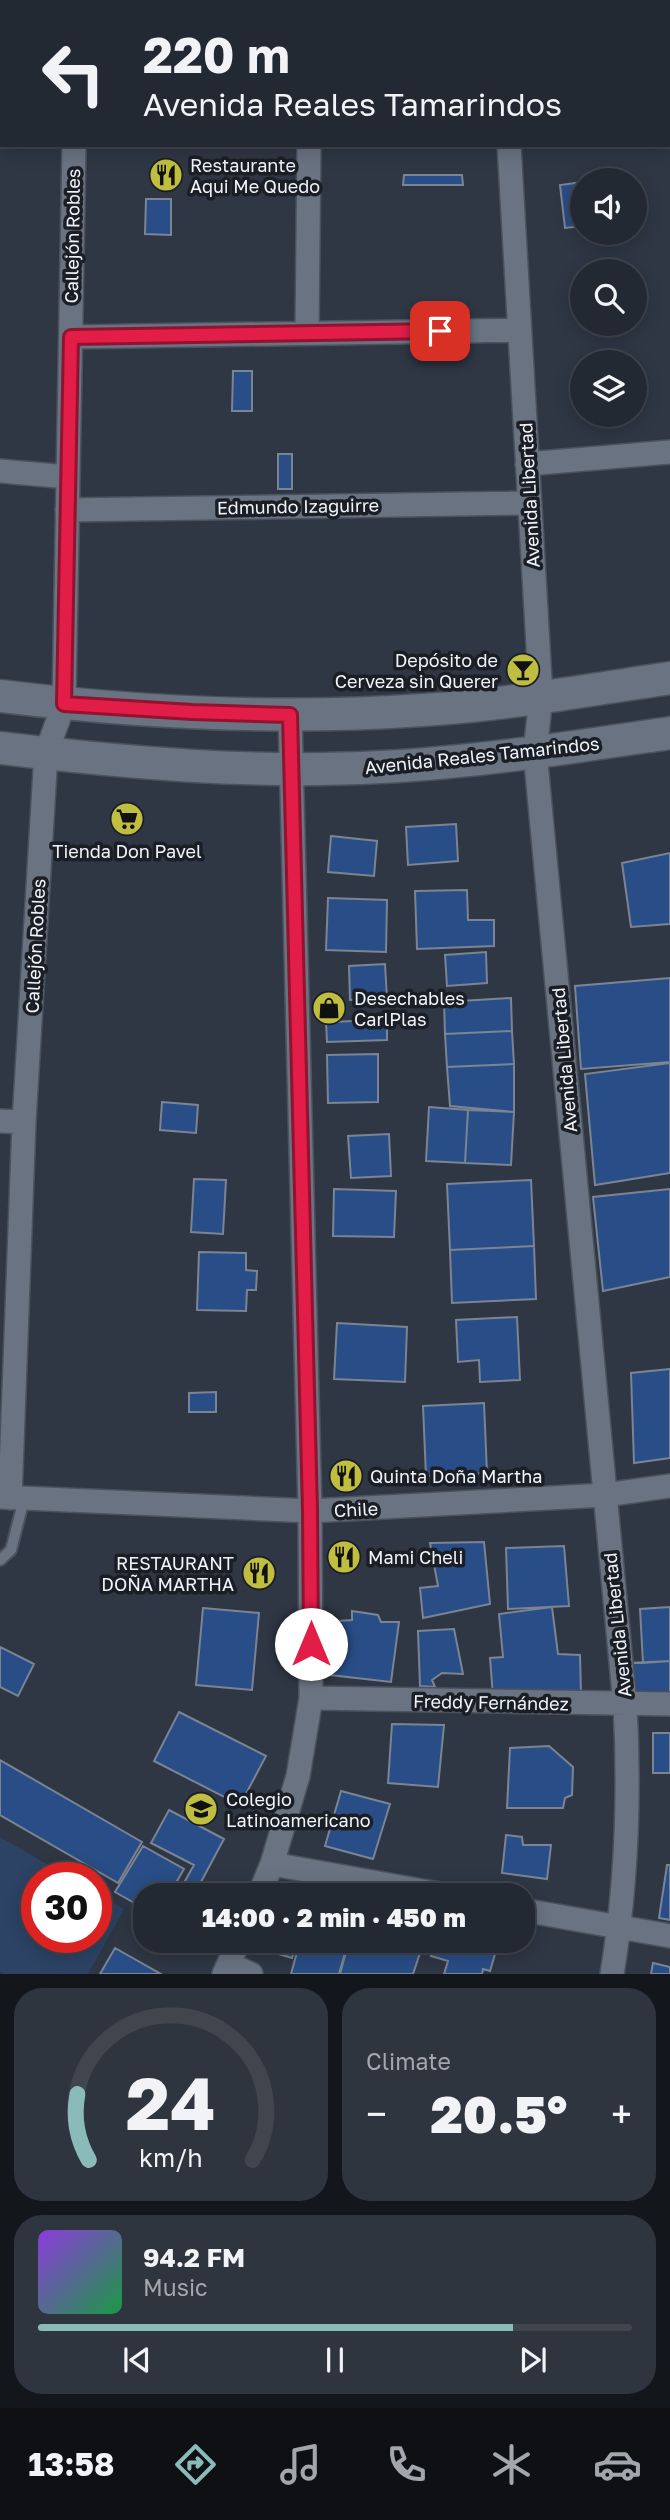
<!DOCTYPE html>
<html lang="en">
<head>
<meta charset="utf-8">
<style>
  body { margin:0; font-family:"Golos Text",sans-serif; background:#2f353f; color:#f1f3f6; height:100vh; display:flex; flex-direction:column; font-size:26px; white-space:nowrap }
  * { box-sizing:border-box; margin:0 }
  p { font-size:23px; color:#a3a6ac }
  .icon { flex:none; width:38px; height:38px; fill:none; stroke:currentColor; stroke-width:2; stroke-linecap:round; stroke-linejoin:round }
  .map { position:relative; height:1974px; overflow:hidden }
  .side { display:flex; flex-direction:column; gap:14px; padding:14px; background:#13171c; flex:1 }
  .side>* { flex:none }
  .top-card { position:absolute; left:0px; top:0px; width:670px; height:147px; box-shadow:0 4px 18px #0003,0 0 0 2px #40454e; background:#232933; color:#f1f3f6; overflow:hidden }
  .buttons { position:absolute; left:570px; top:168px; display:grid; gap:14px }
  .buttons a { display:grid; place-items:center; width:77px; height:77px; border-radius:50%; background:#232933; box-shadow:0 4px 18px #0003,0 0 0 2px #40454e; font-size:35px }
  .speed { position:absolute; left:21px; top:1862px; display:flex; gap:14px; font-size:35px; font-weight:700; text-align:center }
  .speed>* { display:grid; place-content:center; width:91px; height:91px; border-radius:50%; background:#232933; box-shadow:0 4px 18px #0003,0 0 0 2px #40454e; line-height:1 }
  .speed .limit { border:10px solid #d22; background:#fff; color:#111 }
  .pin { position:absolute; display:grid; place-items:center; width:60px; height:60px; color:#fff; margin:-30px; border-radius:14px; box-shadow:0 4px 10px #0006 }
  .me { position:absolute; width:77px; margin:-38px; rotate:0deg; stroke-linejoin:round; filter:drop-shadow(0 0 5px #0008) }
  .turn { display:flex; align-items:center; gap:24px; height:147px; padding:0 28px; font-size:32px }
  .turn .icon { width:91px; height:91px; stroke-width:2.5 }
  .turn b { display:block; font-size:49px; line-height:60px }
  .big { font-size:52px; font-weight:800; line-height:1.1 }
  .side .card { flex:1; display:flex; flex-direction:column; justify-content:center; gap:10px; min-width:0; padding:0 24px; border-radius:28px; background:#2f353f }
  .side .dial { align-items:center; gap:0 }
  .dial svg { height:182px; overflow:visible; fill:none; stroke:#40454e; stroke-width:7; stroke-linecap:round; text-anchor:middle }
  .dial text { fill:#f1f3f6; stroke:none }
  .song { display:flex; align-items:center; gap:21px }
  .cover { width:84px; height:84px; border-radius:10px; background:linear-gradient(135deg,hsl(270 70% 55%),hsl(140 70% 35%)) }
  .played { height:7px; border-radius:4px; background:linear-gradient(90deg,#8bbbb9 80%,#40454e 80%) }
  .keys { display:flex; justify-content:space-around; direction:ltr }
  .heat { display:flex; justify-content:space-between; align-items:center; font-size:38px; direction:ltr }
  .side .tiles { flex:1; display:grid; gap:14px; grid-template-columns:1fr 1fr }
  .card:last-child { grid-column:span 2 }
  .trip { position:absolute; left:133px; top:1883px; width:402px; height:70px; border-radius:28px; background:#232933; box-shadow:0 4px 18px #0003,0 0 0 2px #40454e; font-weight:800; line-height:70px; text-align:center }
  .tabs { display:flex; height:112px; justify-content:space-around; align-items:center; background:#0e1014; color:#a3a6ac }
  .tabs .icon { width:49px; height:49px }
  .tabs .selected { color:#8bbbb9 }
  .tabs b { font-size:32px; color:#f1f3f6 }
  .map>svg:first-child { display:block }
  .green { fill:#2c4365 }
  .building { fill:#294d86; stroke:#7b8493; stroke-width:2 }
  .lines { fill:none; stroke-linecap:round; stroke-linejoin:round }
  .service-casing { stroke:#4b525c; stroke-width:14 }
  .minor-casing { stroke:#4b525c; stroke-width:26 }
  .secondary-casing { stroke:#4b525c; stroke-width:35 }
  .service { stroke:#6a7382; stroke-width:10 }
  .minor { stroke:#6a7382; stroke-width:23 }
  .secondary { stroke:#6a7382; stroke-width:32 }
  .route-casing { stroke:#92132f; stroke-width:18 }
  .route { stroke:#e11d48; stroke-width:12 }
  .labels { text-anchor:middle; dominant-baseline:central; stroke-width:7; stroke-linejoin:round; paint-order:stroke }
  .poi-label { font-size:18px; fill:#eff4fc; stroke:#1b1e24; text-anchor:start }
  .street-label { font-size:18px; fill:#eff4fc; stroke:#1b1e24 }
</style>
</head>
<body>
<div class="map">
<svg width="670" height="1974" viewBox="0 0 670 1974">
  <rect width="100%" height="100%" fill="#2f3744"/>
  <path class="green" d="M 0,1837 L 71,1878 L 37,1878 L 37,1937 L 96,1937 L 96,1893 L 124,1909 L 88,1974 L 4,1974 L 0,1972 Z"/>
  <path class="building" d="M 404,175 L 462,175 L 463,185 L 403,185 Z
    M 583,182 L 583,226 L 565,228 L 560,185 Z
    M 146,199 L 171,199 L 171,235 L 145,234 Z
    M 233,371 L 252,371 L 252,411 L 232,411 Z
    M 278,454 L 292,454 L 292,489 L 278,489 Z
    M 456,824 L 458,861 L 408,865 L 406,827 Z
    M 331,836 L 377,841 L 374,876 L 328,872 Z
    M 670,853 L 670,924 L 631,927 L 622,863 Z
    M 467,890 L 468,920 L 494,920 L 494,946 L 417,949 L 415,891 Z
    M 328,898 L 387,900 L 386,952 L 326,950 Z
    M 486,952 L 487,983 L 447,986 L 445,955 Z
    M 385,964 L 387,998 L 350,1000 L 349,966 Z
    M 670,978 L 670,1062 L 581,1069 L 575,986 Z
    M 511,998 L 512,1031 L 445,1034 L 444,1002 Z
    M 387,1020 L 387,1040 L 327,1042 L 326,1022 Z
    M 512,1031 L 514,1064 L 447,1067 L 445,1034 Z
    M 378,1054 L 378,1102 L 328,1103 L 327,1055 Z
    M 670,1063 L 670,1173 L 595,1185 L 585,1074 Z
    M 514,1064 L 514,1112 L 450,1106 L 447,1067 Z
    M 162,1102 L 198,1105 L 196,1133 L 160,1130 Z
    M 429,1107 L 468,1110 L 465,1163 L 426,1161 Z
    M 468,1110 L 514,1112 L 511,1165 L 465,1163 Z
    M 389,1134 L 391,1176 L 351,1178 L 348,1136 Z
    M 194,1179 L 226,1180 L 223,1234 L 191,1232 Z
    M 531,1180 L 534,1246 L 450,1250 L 447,1184 Z
    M 334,1189 L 396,1191 L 394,1237 L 333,1236 Z
    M 670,1189 L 670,1277 L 603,1291 L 593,1197 Z
    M 534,1246 L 536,1299 L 452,1303 L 450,1250 Z
    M 199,1252 L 246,1253 L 246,1270 L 257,1271 L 256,1290 L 247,1290 L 246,1311 L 197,1310 Z
    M 517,1317 L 520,1380 L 480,1382 L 479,1360 L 458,1362 L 456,1320 Z
    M 337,1323 L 407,1327 L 405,1382 L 334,1379 Z
    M 670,1369 L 670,1458 L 634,1463 L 631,1373 Z
    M 216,1392 L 216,1412 L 189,1412 L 189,1393 Z
    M 484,1403 L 487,1473 L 426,1476 L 423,1406 Z
    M 484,1542 L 490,1604 L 423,1618 L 420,1588 L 438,1586 L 430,1543 Z
    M 564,1546 L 569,1606 L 508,1609 L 506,1548 Z
    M 552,1607 L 558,1654 L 580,1655 L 581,1694 L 493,1696 L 490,1658 L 503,1657 L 499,1614 Z
    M 670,1607 L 670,1661 L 643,1663 L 640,1609 Z
    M 203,1608 L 259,1613 L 252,1690 L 196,1685 Z
    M 352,1611 L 378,1615 L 381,1622 L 399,1622 L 391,1682 L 330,1675 L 337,1621 L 352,1620 Z
    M 454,1629 L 463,1674 L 442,1673 L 432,1680 L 435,1687 L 420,1686 L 418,1631 Z
    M 0,1647 L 34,1664 L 18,1696 L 0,1687 Z
    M 670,1661 L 670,1695 L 631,1697 L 629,1663 Z
    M 179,1712 L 266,1756 L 240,1805 L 154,1761 Z
    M 392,1724 L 444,1725 L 438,1787 L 388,1783 Z
    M 653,1733 L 670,1733 L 670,1773 L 653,1773 Z
    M 549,1746 L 573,1767 L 572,1795 L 565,1798 L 563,1808 L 507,1808 L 510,1748 Z
    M 0,1760 L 142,1842 L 118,1883 L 0,1815 Z
    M 341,1791 L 390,1804 L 373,1859 L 325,1846 Z
    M 169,1810 L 224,1839 L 194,1895 L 177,1895 L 194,1865 L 151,1843 Z
    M 506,1835 L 522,1837 L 523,1845 L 551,1845 L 547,1879 L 502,1873 Z
    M 143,1846 L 184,1869 L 169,1895 L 145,1895 L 145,1909 L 115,1892 Z
    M 667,1865 L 670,1865 L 670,1920 L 659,1918 Z
    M 275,1941 L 297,1941 L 292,1958 L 272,1952 Z
    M 300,1941 L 317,1941 L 346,1949 L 339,1974 L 291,1974 Z
    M 349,1941 L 424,1941 L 413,1974 L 340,1974 Z
    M 435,1941 L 486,1941 L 498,1944 L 490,1971 L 483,1969 L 482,1974 L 444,1974 L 448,1961 L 431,1956 Z
    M 115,1948 L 161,1974 L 100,1974 Z
    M 653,1963 L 670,1967 L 670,1974 L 651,1974 Z"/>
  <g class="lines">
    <defs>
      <path id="service" d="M 0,1560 L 11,1550 L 24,1499"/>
      <path id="minor" d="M 501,0 L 501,2
        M 76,2 L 76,0
        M 0,51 L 2,51
        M 668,65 L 670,65
        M 509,145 L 541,697 L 535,752 L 625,1705 C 630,1797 627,1883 612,1974
        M 307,333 L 309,145
        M 71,337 L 519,330
        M 527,464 L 670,452
        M 0,471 L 68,477
        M 67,510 L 530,503
        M 0,1121 L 24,1122
        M 0,1497 L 310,1511 L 605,1495 L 670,1486
        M 10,1498 L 24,1122 L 46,753 L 64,704 L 74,145
        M 311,1698 L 670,1704
        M 272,1864 L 445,1895
        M 259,1895 L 272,1864 L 298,1776 L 311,1698 L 310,1511 L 290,714
        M 523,1910 L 670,1936
        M 229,1964 L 251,1974
        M 224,1974 L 239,1941"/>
      <path id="secondary" d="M 0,696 C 140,713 283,720 423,710 C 506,705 588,690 670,678
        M 0,748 C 126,763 254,774 381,767 C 478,762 574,747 670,733"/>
    </defs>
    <use href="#service" class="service-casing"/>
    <use href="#minor" class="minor-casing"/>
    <use href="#secondary" class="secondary-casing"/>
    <use href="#service" class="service"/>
    <use href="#minor" class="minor"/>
    <use href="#secondary" class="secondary"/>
  </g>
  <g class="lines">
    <defs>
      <path id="route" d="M 311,1644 L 310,1511 L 290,715 L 192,712 L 64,704 L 71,337 L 440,331"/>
    </defs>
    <use href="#route" class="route-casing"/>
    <use href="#route" class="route"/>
  </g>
  <defs>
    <symbol id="restaurant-disc" viewBox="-11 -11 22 22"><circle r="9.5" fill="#bfbe41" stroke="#1b1e24"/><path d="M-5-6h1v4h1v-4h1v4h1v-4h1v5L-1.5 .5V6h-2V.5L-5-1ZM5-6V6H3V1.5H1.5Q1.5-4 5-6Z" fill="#111"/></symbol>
    <symbol id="bar-disc" viewBox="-11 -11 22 22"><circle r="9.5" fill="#bfbe41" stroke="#1b1e24"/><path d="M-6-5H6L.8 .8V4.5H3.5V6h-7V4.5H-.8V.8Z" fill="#111"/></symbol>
    <symbol id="supermarket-disc" viewBox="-11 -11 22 22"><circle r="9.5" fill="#bfbe41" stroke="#1b1e24"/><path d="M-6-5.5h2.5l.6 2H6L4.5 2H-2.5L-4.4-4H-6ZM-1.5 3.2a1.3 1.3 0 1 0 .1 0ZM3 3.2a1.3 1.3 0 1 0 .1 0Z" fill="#111"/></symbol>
    <symbol id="shop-disc" viewBox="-11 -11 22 22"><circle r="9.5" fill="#bfbe41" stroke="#1b1e24"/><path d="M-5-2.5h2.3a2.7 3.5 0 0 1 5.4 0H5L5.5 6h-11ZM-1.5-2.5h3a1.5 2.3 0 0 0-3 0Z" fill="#111"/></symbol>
    <symbol id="university-disc" viewBox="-11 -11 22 22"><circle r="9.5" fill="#bfbe41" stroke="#1b1e24"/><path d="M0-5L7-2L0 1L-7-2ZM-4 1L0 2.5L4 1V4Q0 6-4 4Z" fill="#111"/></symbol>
  </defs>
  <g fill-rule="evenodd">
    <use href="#restaurant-disc" x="147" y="156" width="38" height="38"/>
    <use href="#bar-disc" x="504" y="651" width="38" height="38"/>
    <use href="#supermarket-disc" x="108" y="800" width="38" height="38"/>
    <use href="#shop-disc" x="310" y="989" width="38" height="38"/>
    <use href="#restaurant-disc" x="327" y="1457" width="38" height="38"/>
    <use href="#restaurant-disc" x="325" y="1538" width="38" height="38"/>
    <use href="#restaurant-disc" x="240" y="1554" width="38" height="38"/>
    <use href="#university-disc" x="182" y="1790" width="38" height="38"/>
  </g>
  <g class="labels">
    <g class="poi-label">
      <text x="190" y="165">Restaurante<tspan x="190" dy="21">Aqui Me Quedo</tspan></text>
      <text x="498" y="660" text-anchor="end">Depósito de<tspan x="498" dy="21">Cerveza sin Querer</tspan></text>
      <text x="127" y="851" text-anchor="middle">Tienda Don Pavel</text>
      <text x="354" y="998">Desechables<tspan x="354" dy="21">CarlPlas</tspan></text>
      <text x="370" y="1476">Quinta Doña Martha</text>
      <text x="368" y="1557">Mami Cheli</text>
      <text x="234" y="1563" text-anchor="end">RESTAURANT<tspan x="234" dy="21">DOÑA MARTHA</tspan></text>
      <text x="226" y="1799">Colegio<tspan x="226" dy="21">Latinoamericano</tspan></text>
    </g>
    <g class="street-label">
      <text transform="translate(72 236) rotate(-89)">Callejón Robles</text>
      <text transform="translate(529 495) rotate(-93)">Avenida Libertad</text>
      <text transform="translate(298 506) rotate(-1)">Edmundo Izaguirre</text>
      <text transform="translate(482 755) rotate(-6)">Avenida Reales Tamarindos</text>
      <text transform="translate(35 946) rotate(-87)">Callejón Robles</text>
      <text transform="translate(564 1060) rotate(-95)">Avenida Libertad</text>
      <text transform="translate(356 1509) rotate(-3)">Chile</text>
      <text transform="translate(617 1625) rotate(-96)">Avenida Libertad</text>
      <text transform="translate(491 1702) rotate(1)">Freddy Fernández</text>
    </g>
  </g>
</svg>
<div class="buttons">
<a><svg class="icon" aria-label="sound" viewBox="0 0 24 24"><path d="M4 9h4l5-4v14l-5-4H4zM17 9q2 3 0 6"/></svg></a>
<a><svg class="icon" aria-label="search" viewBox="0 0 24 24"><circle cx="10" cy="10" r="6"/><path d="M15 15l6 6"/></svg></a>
<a><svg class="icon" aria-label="layers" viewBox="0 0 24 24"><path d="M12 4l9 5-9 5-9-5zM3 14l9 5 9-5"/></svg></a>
</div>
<div class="speed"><div class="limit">30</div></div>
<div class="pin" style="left:440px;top:331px;background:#d93025"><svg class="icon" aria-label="arrive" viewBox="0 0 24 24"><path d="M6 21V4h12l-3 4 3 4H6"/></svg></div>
<svg class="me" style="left:311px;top:1644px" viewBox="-20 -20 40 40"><circle r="19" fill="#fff"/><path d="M0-13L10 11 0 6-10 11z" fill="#e11d48"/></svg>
<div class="trip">14:00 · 2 min · 450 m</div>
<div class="top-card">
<div class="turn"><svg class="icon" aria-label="left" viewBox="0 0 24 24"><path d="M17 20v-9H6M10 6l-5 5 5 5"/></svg><div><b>220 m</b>Avenida Reales Tamarindos</div></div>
</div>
</div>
<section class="side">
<div class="tiles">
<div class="card dial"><svg viewBox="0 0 100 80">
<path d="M14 69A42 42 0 1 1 86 69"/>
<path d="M14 69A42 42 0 0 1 9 40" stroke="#8bbbb9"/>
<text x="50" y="56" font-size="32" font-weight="700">24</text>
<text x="50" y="72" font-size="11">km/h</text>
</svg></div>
<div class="card"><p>Climate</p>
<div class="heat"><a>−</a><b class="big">20.5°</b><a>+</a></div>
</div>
<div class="card">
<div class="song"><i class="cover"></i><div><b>94.2 FM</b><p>Music</p></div></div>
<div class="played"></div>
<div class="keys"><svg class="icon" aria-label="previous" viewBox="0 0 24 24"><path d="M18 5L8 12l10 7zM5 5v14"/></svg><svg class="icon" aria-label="pause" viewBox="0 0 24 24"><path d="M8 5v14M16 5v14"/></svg><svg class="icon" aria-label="next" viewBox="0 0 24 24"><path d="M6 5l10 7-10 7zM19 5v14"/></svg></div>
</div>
</div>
</section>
<nav class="tabs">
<b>13:58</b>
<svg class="icon selected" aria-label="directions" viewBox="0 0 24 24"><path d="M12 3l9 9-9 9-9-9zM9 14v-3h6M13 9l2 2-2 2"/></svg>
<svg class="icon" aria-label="music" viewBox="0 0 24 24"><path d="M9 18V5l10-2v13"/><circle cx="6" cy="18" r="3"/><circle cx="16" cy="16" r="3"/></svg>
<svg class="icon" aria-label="phone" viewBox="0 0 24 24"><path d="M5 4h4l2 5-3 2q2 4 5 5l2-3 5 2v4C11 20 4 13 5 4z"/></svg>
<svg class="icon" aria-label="climate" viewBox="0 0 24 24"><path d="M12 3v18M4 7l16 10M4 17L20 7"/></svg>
<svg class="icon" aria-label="car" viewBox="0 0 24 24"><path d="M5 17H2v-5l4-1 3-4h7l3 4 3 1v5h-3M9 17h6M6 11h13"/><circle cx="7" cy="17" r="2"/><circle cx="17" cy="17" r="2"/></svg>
</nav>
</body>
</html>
